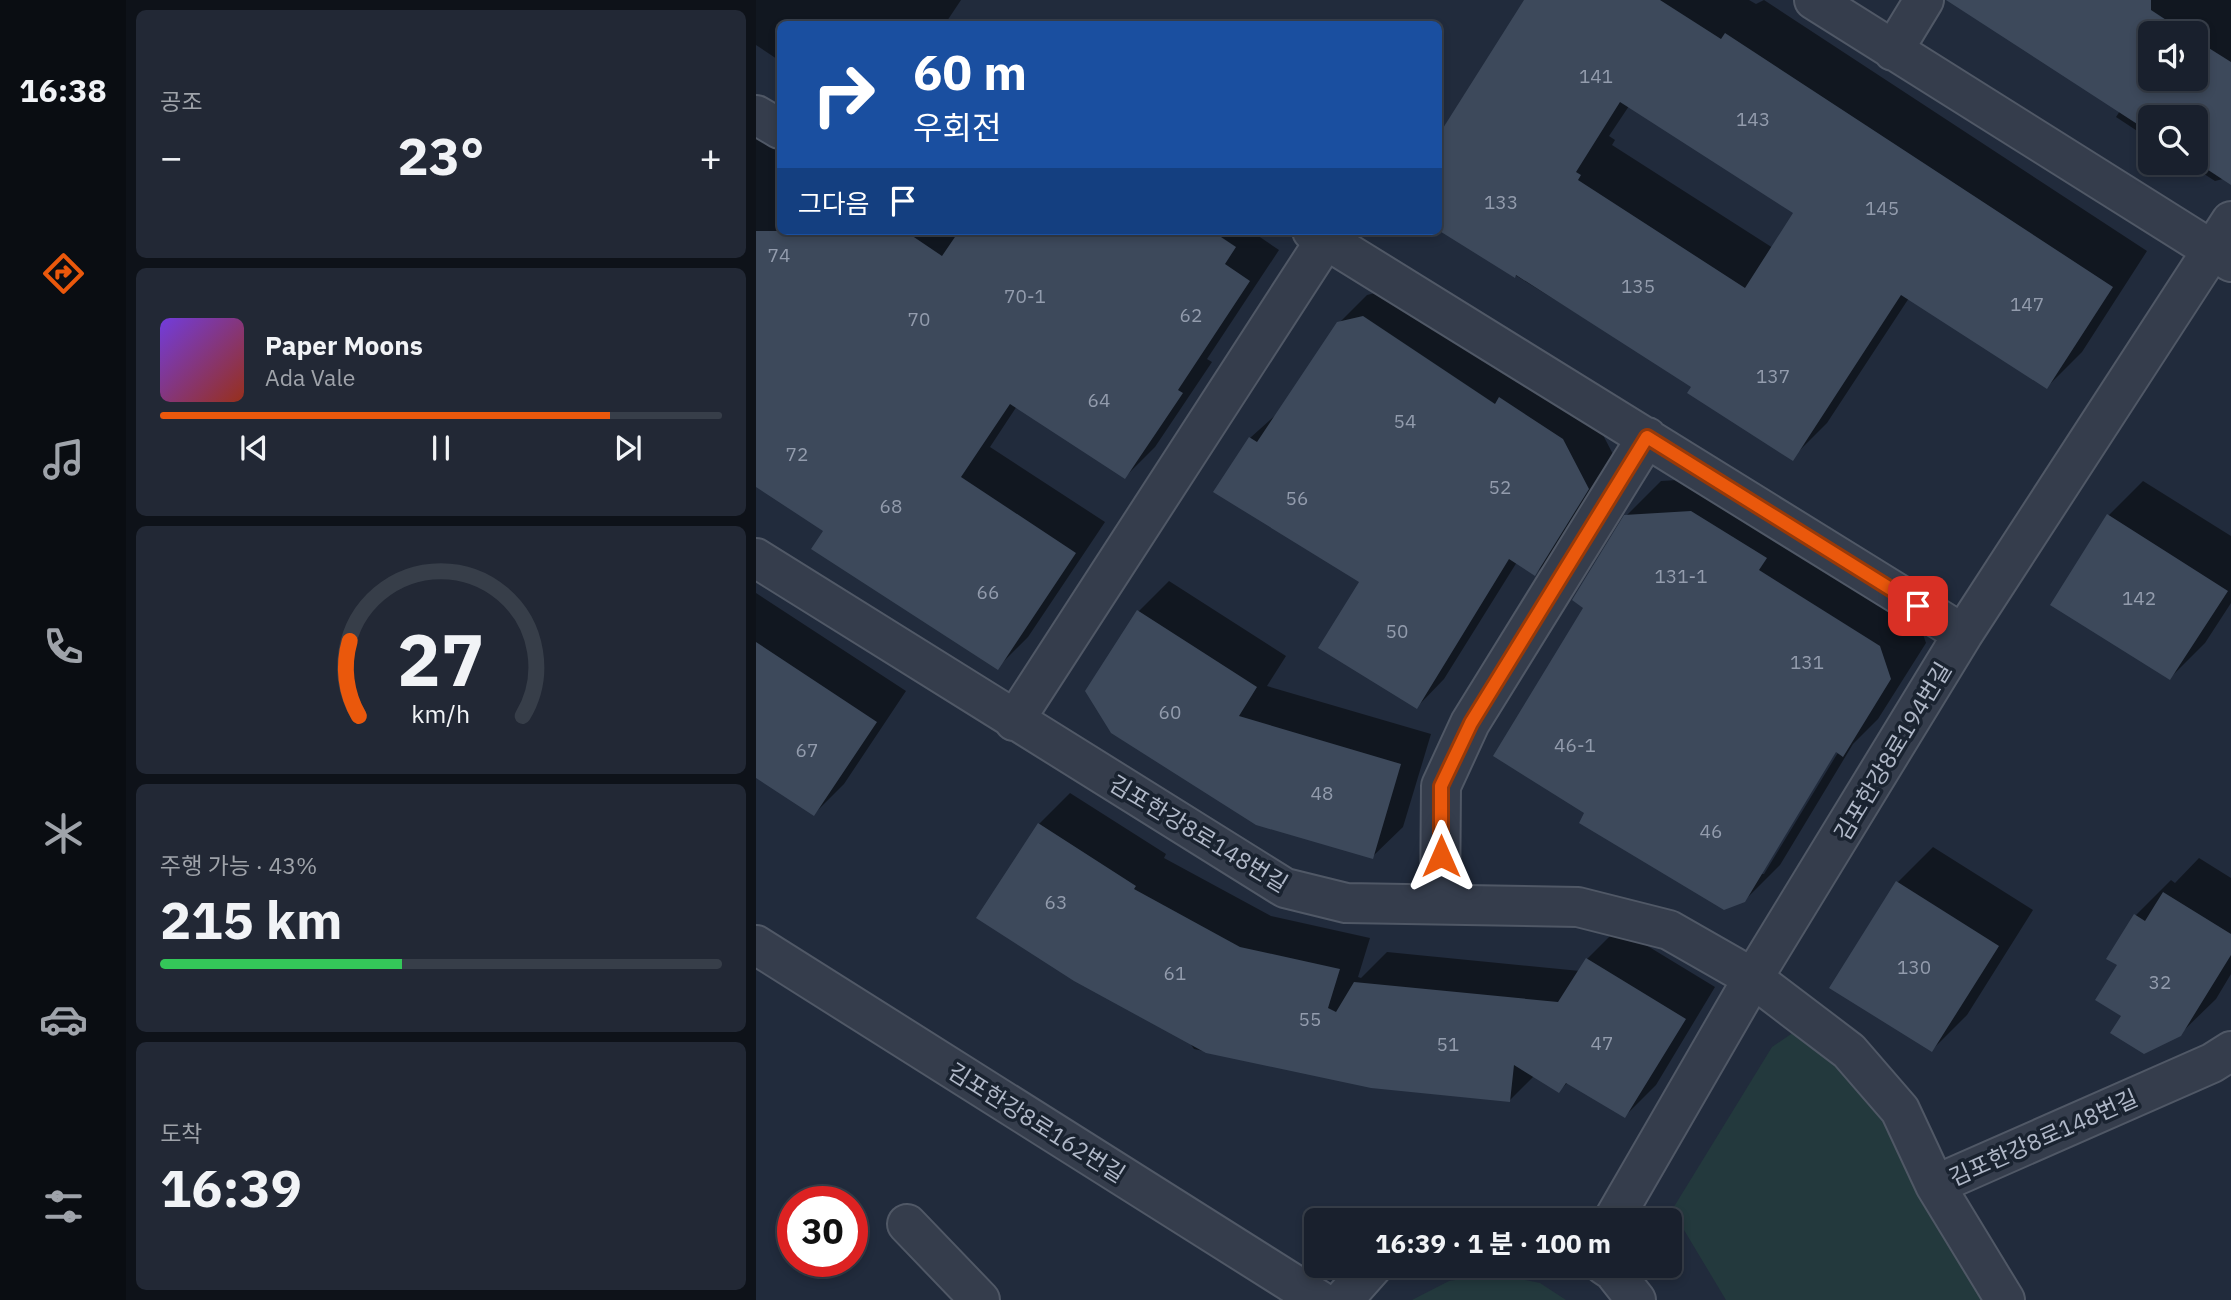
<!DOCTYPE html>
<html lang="ko">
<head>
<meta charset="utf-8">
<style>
  body { margin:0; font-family:"IBM Plex Sans","Noto Sans KR",sans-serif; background:#222835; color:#f1f3f6; height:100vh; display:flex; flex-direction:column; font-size:26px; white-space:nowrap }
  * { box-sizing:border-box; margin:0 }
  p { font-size:23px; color:#9fa3aa }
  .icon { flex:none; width:38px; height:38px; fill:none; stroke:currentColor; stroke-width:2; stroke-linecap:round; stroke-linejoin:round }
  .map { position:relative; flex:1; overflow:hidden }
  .side { display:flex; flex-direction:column; gap:10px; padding:10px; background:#0e1219; width:630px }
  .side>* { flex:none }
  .hud { position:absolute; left:21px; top:21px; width:665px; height:214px; border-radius:10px; box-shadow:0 4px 10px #0003,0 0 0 2px #373e49; background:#1a4fa0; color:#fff; overflow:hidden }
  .fabs { position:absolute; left:1382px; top:21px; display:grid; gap:14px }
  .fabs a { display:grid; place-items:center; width:70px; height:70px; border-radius:10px; background:#19202d; box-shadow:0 4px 10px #0003,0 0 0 2px #373e49; font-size:35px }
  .speed { position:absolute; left:21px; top:1186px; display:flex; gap:14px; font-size:35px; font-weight:700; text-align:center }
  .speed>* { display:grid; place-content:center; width:91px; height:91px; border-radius:50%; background:#19202d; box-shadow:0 4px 10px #0003,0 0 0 2px #373e49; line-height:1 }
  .speed .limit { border:10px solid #d22; background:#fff; color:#111 }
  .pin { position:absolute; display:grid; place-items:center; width:60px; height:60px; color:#fff; margin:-30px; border-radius:14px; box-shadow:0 4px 10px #0006 }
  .me { position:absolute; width:77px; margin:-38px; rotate:0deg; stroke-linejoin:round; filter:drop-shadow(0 0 5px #0008) }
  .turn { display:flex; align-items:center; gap:24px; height:147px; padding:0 21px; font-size:32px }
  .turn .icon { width:91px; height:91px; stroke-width:2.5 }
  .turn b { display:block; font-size:49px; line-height:60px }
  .then { display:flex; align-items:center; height:66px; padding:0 21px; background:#0003; gap:14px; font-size:26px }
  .big { font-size:52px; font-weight:700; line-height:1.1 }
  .side .tile { flex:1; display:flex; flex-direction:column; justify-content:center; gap:10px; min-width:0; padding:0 24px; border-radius:10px; background:#222835 }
  .side .dial { align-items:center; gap:0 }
  .dial svg { height:182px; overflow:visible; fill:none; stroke:#373e49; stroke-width:7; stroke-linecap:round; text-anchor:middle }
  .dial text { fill:#f1f3f6; stroke:none }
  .song { display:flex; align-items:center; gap:21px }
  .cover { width:84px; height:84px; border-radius:10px; background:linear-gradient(135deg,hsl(260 70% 55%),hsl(10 70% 35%)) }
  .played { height:7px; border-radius:4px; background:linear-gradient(90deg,#ea580c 80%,#373e49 80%) }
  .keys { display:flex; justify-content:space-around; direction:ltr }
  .heat { display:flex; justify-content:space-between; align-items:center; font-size:38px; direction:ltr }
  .charge { height:10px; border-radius:5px; background:linear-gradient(90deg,#34c759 43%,#373e49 0) }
  .trip { position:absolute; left:548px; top:1208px; width:378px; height:70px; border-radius:10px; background:#19202d; box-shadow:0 4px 10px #0003,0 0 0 2px #373e49; font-weight:700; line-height:70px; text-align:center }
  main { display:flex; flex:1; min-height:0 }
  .tabs { display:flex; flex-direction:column; width:126px; justify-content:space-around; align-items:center; background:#0a0d12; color:#9fa3aa }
  .tabs .icon { width:49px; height:49px }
  .tabs .on { color:#ea580c }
  .tabs b { font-size:32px; color:#f1f3f6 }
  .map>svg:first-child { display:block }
  .green { fill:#23393d }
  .shadow { fill:#0007; fill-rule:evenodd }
  .building { fill:#3d495b; fill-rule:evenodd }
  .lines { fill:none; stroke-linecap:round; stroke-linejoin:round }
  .minor-casing { stroke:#505866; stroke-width:42 }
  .minor { stroke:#353d4c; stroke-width:38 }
  .route-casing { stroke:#983908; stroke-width:18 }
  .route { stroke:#ea580c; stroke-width:12 }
  .labels { text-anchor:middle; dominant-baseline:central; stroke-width:7; stroke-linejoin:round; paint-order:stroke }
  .number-label { font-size:19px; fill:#939cad }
  .street-label { font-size:23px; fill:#b0b8c8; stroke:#1a2330 }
</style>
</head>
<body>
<main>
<nav class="tabs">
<b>16:38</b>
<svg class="icon on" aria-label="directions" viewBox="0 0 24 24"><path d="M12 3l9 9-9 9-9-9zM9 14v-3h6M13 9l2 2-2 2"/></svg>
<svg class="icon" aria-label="music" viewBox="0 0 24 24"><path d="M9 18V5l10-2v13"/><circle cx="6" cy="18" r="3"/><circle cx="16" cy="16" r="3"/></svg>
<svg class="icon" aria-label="phone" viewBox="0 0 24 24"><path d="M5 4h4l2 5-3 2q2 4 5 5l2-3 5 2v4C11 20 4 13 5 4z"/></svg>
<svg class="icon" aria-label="climate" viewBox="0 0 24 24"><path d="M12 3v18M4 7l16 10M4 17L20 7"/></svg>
<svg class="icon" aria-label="car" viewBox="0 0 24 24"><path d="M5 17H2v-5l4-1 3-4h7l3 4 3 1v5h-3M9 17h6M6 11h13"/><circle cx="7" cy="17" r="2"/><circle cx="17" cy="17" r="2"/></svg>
<svg class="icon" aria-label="filters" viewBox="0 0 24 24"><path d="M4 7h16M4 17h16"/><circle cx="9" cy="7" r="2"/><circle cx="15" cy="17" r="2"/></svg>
</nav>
<section class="side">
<div class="tile"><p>공조</p>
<div class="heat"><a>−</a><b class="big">23°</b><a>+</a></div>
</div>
<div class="tile">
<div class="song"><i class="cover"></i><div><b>Paper Moons</b><p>Ada Vale</p></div></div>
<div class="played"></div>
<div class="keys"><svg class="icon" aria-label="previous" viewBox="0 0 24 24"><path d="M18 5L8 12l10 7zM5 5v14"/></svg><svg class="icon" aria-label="pause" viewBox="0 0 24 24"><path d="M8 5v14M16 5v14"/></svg><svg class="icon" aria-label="next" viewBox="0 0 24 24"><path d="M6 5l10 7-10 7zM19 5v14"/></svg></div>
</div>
<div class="tile dial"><svg viewBox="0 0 100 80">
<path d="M14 69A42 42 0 1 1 86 69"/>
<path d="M14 69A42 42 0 0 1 10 36" stroke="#ea580c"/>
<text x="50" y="56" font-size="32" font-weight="700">27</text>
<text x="50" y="72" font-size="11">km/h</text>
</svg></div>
<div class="tile"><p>주행 가능 · 43%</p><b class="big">215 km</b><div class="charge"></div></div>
<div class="tile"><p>도착</p><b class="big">16:39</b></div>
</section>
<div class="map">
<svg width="1475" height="1300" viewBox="0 0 1475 1300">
  <rect width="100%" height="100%" fill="#212b3c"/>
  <path class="green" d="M 1064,1030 L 1139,1119 L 1231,1300 L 970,1300 L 916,1210 L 1016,1047 L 1038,1032 Z
    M 738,1274 L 784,1283 L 810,1300 L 656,1300 L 693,1281 Z"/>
  <path class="shadow" d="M 0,0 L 205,0 L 189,24 L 24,24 L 24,61 L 0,45 Z
    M 771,0 L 993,0 L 1000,4 L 1008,0 L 1391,251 L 1326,352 L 1291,387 L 1153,298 L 1071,423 L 1036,458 L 938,386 L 682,227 ZM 873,106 L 1040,213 L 1017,248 L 856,145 L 859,140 L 853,136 Z
    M 1223,0 L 1475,0 L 1475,177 L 1459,181 L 1431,163 L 1440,163 L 1440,117 L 1395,117 L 1395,140 L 1360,117 L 1364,111 ZM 1395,33 L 1440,33 L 1440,79 L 1395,79 Z
    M 0,120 L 24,137 L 24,231 L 499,231 L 498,233 L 523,250 L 451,359 L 456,362 L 399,447 L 369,477 L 261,406 L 234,447 L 349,522 L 272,637 L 242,667 L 69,530 L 0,485 Z
    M 635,289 L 835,412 L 860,460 L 807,546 L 779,574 L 761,562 L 688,679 L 661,707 L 606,581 L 459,492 L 494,438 L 524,411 L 583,323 L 611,295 Z
    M 971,477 L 1159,611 L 1170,643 L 1122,719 L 1097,744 L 1024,865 L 988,901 L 830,812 L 830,607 L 870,516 L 905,481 ZM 1083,744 L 1086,746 L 1008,874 L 1004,874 Z
    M 1387,481 L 1475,536 L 1475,603 L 1449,643 L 1414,678 L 1352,516 Z
    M 413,581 L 530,656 L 511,686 L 675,734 L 647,827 L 616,857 L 331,691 L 383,611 Z
    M 0,593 L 150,691 L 88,784 L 58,814 L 0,776 Z
    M 314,793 L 410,854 L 408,858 L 515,916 L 614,938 L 602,977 L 605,978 L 631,952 L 824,971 L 831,959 L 862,928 L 959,987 L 900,1085 L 869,1116 L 812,1082 L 803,1091 L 778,1076 L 754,1100 L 616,1086 L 438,1049 L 283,824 Z
    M 1177,847 L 1277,910 L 1211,1015 L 1176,1050 L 1075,987 L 1142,882 Z
    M 1443,858 L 1475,878 L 1475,974 L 1460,999 L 1424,1034 L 1367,1015 L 1363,965 L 1380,915 L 1415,880 L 1419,883 Z"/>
  <path class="building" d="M 768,0 L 904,0 L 965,39 L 969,33 L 1357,287 L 1291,389 L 1145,295 L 1037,461 L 931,393 L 935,387 L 760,275 L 759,278 L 682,230 L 682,136 ZM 864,102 L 1037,213 L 989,288 L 822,180 L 825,175 L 820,172 Z
    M 1190,0 L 1395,0 L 1395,10 L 1430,33 L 1395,33 L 1395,79 L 1440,79 L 1440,40 L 1475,62 L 1475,185 L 1440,162 L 1440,117 L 1395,117 L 1395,133 Z
    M 0,231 L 149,231 L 186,256 L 203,231 L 456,231 L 480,247 L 469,264 L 494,281 L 422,390 L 427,393 L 369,479 L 254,404 L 205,477 L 320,553 L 242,670 L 55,549 L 67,531 L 0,487 Z
    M 607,316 L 739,404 L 743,397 L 807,439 L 833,489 L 779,576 L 753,559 L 661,709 L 562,648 L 603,582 L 457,492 L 493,437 L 501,442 L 581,322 Z
    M 935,511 L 1011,558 L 1003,570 L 1124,646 L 1135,679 L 1087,757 L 1080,752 L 989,902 L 968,910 L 823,823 L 828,813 L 737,756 L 827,608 L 816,600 L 868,515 Z
    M 1351,514 L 1472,591 L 1414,680 L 1294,605 Z
    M 381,610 L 501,687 L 483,716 L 645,764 L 617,859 L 500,825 L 355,733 L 329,691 Z
    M 0,642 L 121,722 L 58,816 L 0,778 Z
    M 282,823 L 380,886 L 378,889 L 484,947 L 584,969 L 572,1008 L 580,1012 L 598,982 L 802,1002 L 830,958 L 930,1019 L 869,1118 L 810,1083 L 803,1093 L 758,1065 L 754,1102 L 615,1088 L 450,1053 L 318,981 L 220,918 Z
    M 1140,881 L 1243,946 L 1176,1052 L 1073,988 Z
    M 1407,892 L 1475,934 L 1475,955 L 1425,1036 L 1388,1054 L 1354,1033 L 1365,1016 L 1339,1000 L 1361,965 L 1350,959 L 1378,914 L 1389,921 Z"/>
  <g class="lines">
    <defs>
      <path id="minor" d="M 1058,0 L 1475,262
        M 1137,51 L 1168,0
        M 0,115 L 24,129
        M 556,231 L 1207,634
        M 0,558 L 529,888 L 590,903 L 822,907 L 913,930 L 997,978 L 1093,1051 L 1144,1110 L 1179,1185 L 1456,1063 L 1475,1051
        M 258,721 L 570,239
        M 684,903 L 685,786 L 714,723 L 891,437
        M 0,945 L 563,1300
        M 1179,1185 L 1249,1300
        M 857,1220 L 997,978 L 1207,634 L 1475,221
        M 151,1224 L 224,1300
        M 848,1265 L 857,1271 L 880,1300
        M 587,1300 L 618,1265"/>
    </defs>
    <use href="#minor" class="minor-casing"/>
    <use href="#minor" class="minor"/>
  </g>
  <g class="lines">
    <defs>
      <path id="route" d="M 685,856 L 685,786 L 715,723 L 891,437 L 1162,606"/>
    </defs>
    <use href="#route" class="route-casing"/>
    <use href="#route" class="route"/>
  </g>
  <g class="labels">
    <g class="number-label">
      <text x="840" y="76">141</text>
      <text x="997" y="119">143</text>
      <text x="745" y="202">133</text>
      <text x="1126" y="208">145</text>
      <text x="23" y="255">74</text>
      <text x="882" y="286">135</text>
      <text x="269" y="296">70-1</text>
      <text x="1271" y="304">147</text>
      <text x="435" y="315">62</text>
      <text x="163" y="319">70</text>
      <text x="1017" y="376">137</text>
      <text x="343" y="400">64</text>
      <text x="649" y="421">54</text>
      <text x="41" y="454">72</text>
      <text x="744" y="487">52</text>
      <text x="541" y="498">56</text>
      <text x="135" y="506">68</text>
      <text x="925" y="576">131-1</text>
      <text x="232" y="592">66</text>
      <text x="1383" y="598">142</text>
      <text x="641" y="631">50</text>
      <text x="1051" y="662">131</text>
      <text x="414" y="712">60</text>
      <text x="819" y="745">46-1</text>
      <text x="51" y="750">67</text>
      <text x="566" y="793">48</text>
      <text x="955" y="831">46</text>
      <text x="300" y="902">63</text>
      <text x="1158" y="967">130</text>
      <text x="419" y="973">61</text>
      <text x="1404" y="982">32</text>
      <text x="554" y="1019">55</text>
      <text x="846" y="1043">47</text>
      <text x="692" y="1044">51</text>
    </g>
    <g class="street-label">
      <text transform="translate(1136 751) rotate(-59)">김포한강8로194번길</text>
      <text transform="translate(443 833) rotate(31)">김포한강8로148번길</text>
      <text transform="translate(281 1122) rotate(32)">김포한강8로162번길</text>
      <text transform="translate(1287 1137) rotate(-24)">김포한강8로148번길</text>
    </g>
  </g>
</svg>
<div class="fabs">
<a><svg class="icon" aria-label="sound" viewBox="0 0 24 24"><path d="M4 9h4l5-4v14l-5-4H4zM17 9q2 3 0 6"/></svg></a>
<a><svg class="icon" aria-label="search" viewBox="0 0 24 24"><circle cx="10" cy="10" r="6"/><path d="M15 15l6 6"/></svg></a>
</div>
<div class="speed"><div class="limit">30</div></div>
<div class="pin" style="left:1162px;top:606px;background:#d93025"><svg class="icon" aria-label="arrive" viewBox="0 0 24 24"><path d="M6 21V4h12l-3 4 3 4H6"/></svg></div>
<svg class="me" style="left:685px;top:856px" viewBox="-20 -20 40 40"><path d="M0-17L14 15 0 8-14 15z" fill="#ea580c" stroke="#fff" stroke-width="4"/></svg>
<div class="trip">16:39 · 1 분 · 100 m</div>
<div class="hud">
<div class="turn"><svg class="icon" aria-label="right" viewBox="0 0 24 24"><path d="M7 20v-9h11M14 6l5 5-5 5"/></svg><div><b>60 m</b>우회전</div></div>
<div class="then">그다음<svg class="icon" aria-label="arrive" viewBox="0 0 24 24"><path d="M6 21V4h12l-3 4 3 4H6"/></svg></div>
</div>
</div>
</main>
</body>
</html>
